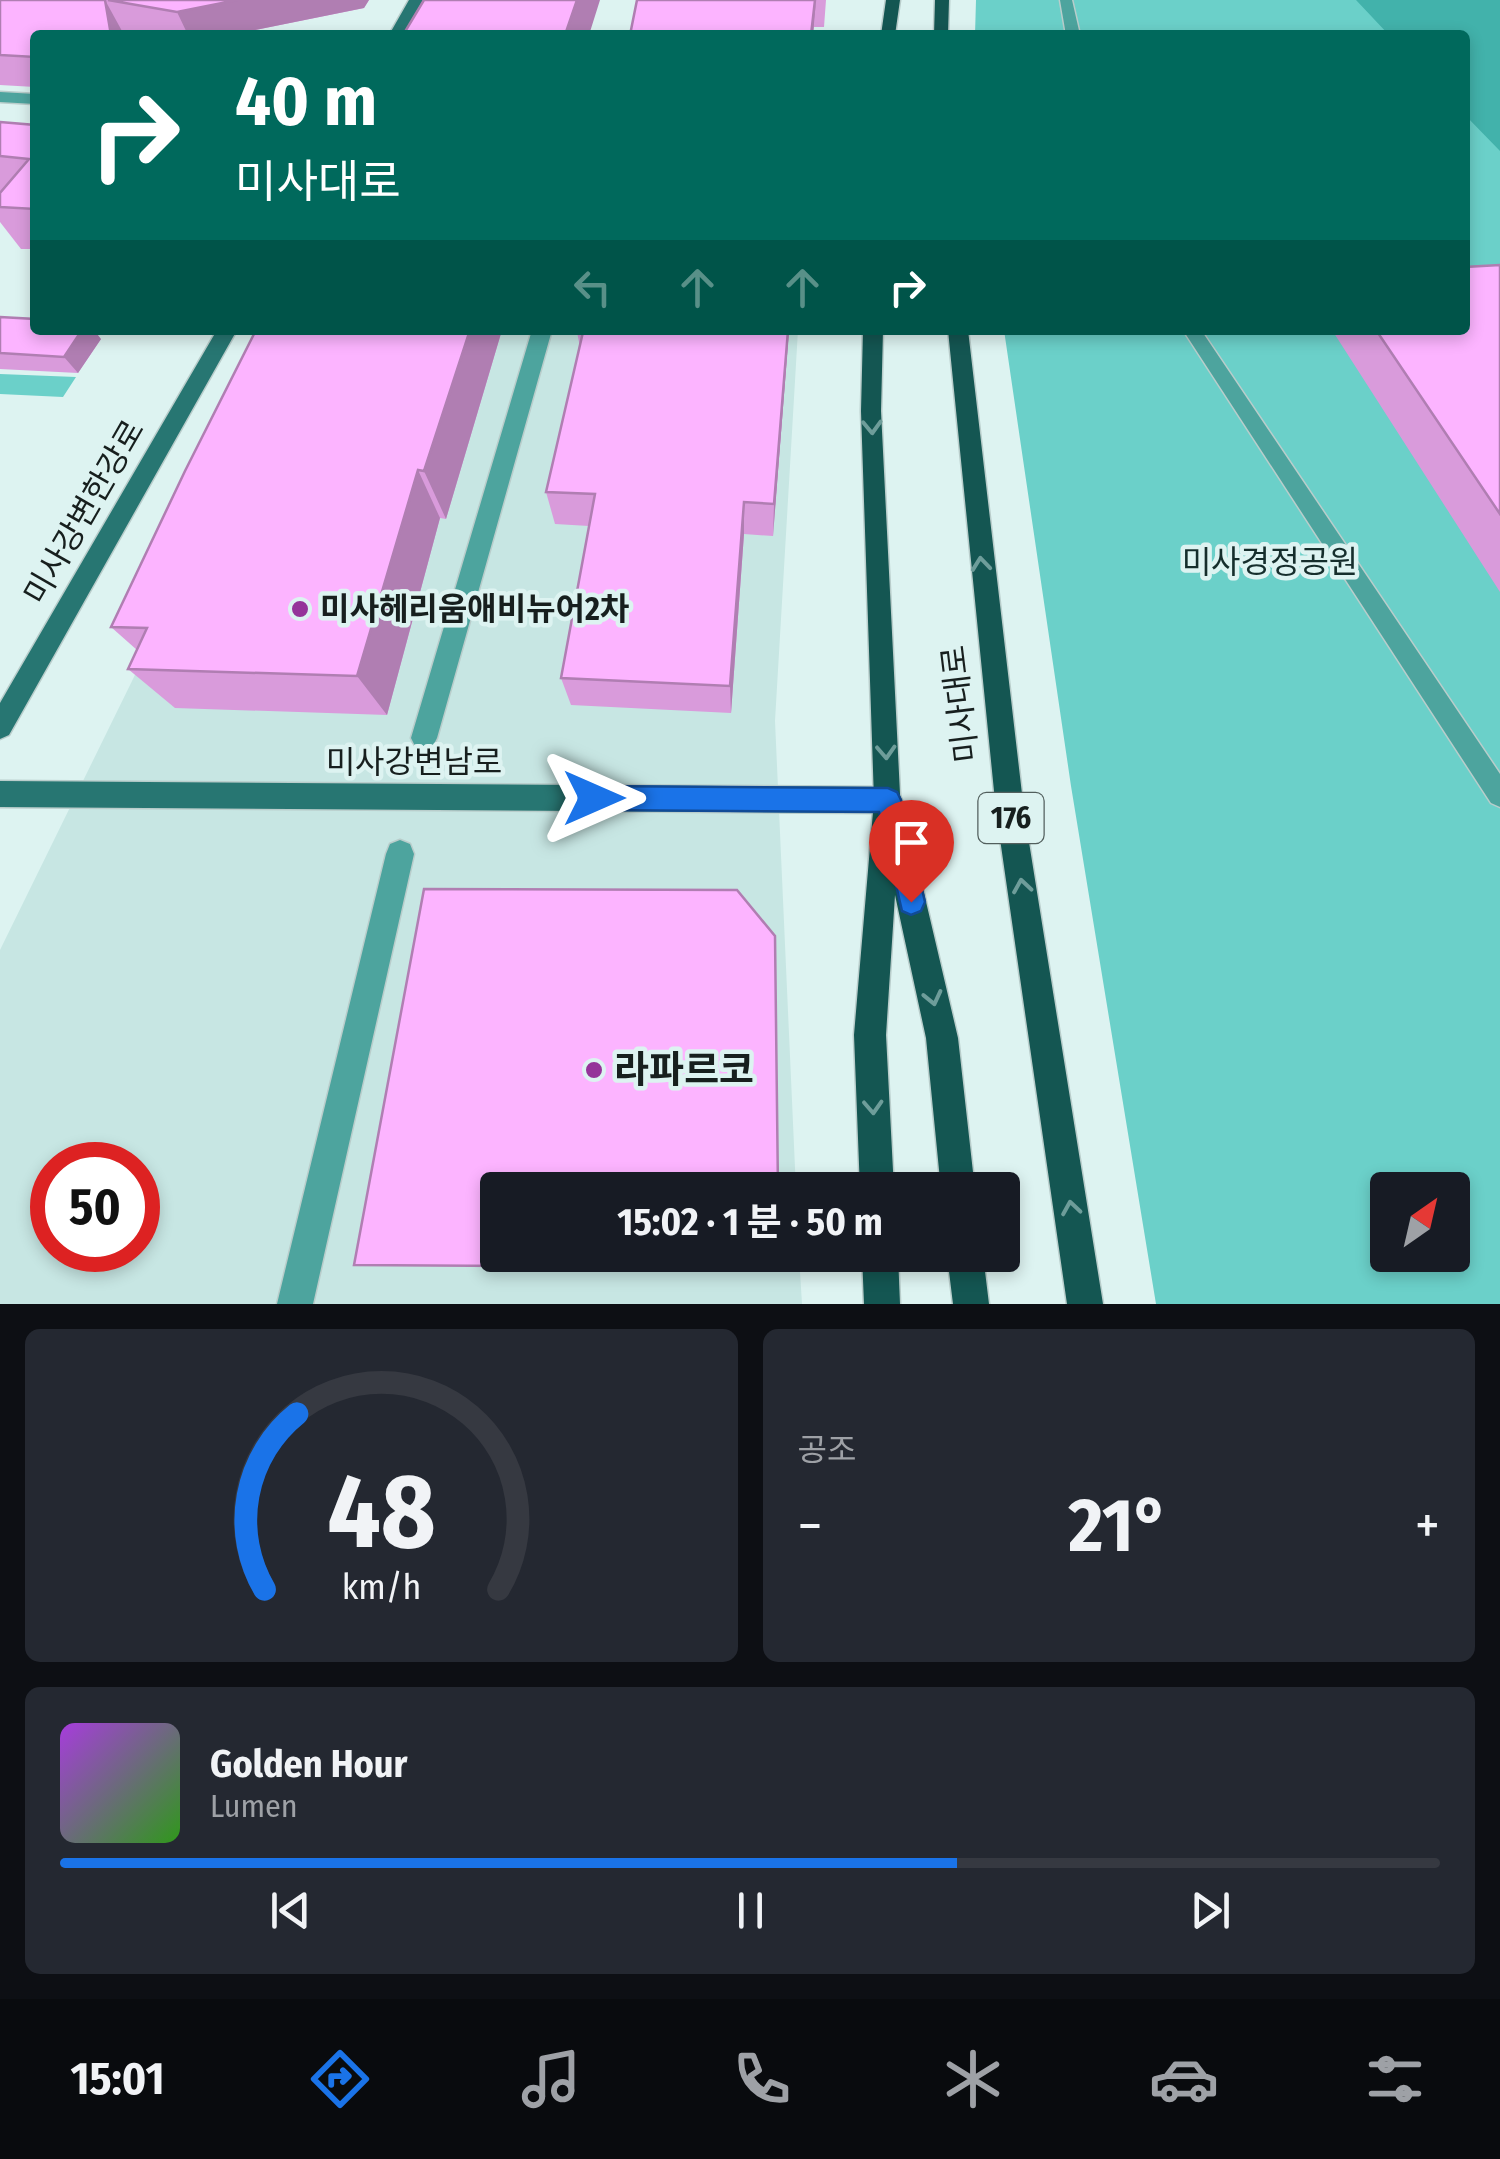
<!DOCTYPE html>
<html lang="ko">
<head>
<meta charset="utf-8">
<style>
  body { margin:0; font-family:"Fira Sans Condensed","Noto Sans KR",sans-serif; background:#242831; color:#f1f3f6; height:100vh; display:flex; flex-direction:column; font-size:38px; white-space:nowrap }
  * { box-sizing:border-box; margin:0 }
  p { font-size:32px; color:#9ea1a6 }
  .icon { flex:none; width:55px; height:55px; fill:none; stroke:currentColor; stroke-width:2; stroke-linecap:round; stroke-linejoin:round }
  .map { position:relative; height:1304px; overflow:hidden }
  .drawer { display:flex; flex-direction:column; gap:25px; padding:25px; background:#0d0f14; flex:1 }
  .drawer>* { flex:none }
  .top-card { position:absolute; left:30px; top:30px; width:1440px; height:305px; border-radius:10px; box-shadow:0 5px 15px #0003; background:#00695c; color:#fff; overflow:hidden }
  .needle { width:65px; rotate:34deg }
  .controls { position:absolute; left:1370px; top:1172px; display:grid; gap:20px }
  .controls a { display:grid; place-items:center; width:100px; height:100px; border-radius:10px; background:#171b24; box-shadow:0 5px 15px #0003; font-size:50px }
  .speed { position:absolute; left:30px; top:1142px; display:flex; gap:20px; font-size:50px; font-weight:700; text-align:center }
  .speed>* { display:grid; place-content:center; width:130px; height:130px; border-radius:50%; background:#171b24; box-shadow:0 5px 15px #0003; line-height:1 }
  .speed .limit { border:15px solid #d22; background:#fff; color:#111 }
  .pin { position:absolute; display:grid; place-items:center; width:85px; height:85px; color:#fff; margin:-102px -42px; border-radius:50% 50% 50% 0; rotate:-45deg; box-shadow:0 0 10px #0007 }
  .pin .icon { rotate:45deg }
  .me { position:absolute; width:110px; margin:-55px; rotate:90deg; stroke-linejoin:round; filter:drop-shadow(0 0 8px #0008) }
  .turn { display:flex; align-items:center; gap:35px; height:210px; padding:0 40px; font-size:45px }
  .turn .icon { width:130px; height:130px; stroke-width:2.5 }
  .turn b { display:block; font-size:70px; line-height:85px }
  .lanes { display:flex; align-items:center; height:95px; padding:0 40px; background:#0003; justify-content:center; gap:50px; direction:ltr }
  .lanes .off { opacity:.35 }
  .big { font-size:75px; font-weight:700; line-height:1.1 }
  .drawer .card { flex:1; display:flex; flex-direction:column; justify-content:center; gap:15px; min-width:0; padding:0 35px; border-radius:15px; background:#242831 }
  .drawer .dial { align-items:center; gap:0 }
  .dial svg { height:260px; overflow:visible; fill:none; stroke:#363941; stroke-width:7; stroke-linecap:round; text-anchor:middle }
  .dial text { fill:#f1f3f6; stroke:none }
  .song { display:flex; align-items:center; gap:30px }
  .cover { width:120px; height:120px; border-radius:15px; background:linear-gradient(135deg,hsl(280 70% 55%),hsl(110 70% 35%)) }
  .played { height:10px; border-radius:5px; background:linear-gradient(90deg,#1a73e8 65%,#363941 65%) }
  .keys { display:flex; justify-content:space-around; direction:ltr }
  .heat { display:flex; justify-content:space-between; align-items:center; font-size:55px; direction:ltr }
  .drawer .tiles { flex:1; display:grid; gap:25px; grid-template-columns:1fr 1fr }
  .card:last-child { grid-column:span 2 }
  .trip { position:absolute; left:480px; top:1172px; width:540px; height:100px; border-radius:10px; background:#171b24; box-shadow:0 5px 15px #0003; font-weight:700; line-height:100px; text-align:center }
  .tab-bar { display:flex; height:160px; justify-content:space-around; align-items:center; background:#090b0e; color:#9ea1a6 }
  .tab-bar .icon { width:70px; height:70px }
  .tab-bar .selected { color:#1a73e8 }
  .tab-bar b { font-size:45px; color:#f1f3f6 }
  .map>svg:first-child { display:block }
  .built { fill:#c7e6e3; fill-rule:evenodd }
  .green { fill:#6bd0c9; fill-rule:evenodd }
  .water { fill:#42b2ab }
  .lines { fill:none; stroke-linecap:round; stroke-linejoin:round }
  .lane-casing { stroke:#b9cdcb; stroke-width:3 }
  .street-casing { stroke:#b9cdcb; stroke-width:3 }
  .secondary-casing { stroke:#b9cdcb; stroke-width:3 }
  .primary-casing { stroke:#b9cdcb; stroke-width:3 }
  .lane { fill:#4da49e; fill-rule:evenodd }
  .street { fill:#4da49e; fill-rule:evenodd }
  .secondary { fill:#277672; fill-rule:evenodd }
  .primary { fill:#145652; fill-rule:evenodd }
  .wall { fill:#d99bdb }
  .shaded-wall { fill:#b07eb2 }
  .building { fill:#fcb4ff; stroke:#b07eb2; stroke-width:2.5 }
  .oneway { stroke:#6e9d9a }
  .route { fill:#1a73e8; stroke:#114b97; stroke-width:2.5 }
  .poi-dot { fill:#95339a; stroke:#ddf3f1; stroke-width:4 }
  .labels { text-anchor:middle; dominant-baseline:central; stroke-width:9; stroke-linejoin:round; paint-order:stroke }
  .shield { fill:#ddf3f1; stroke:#525f5d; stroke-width:2.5 }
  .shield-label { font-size:30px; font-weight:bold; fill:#171f1e }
  .street-label { font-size:32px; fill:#171f1e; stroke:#ddf3f1 }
  .park-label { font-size:32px; fill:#152e2c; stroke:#ddf3f1 }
  .poi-label { font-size:32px; font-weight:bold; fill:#171f1e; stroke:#ddf3f1; text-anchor:start }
  .near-poi-label { font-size:38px; font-weight:bold; fill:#171f1e; stroke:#ddf3f1; text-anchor:start }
</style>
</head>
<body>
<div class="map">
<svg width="1500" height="1304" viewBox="0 0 1500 1304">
  <rect width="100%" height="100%" fill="#ddf3f1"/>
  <path class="built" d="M 293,330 L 798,330 L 775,721 L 796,1190 L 498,1190 L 498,1255 L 799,1255 L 802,1304 L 0,1304 L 0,950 L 133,679 ZM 52,1165 L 138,1165 L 138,1250 L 52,1250 Z"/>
  <path class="green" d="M 976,0 L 1500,0 L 1500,1304 L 1156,1304 L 1071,786 L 1004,330 L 1465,330 L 1465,35 L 975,35 ZM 1388,1190 L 1452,1190 L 1452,1255 L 1388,1255 Z
    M 0,374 L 76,377 L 63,397 L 0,394 Z"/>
  <path class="water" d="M 1356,0 L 1500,0 L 1500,151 L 1465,115 L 1465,35 L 1389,35 Z"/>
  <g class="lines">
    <defs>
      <path id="lane" d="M 1060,0 L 1072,0 L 1080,35 L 1066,35 Z
        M 1183,330 L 1201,330 L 1500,774 L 1500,807 L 1491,803 Z"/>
      <path id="street" d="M 0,92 L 35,94 L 35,104 L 0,102 Z
        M 532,330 L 552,330 L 437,738 L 433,746 L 424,750 L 415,746 L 411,738 Z
        M 400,840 L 410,844 L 414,854 L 313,1304 L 277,1304 L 386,854 L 390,844 Z"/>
      <path id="secondary" d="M 409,0 L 423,0 L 403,35 L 389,35 Z
        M 217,330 L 237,330 L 9,735 L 0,739 L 0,703 Z
        M 0,781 L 888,787 L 898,791 L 902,800 L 898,809 L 888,813 L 0,807 Z"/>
      <path id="primary" d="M 886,0 L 900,0 L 895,35 L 881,35 Z
        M 935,0 L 949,0 L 948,35 L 934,35 Z
        M 863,330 L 883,330 L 881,411 L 901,814 L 908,825 L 958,1038 L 975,1190 L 941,1190 L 926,1038 L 895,895 L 886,1035 L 894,1190 L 860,1190 L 854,1035 L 874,800 L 861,411 Z
        M 948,330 L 968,330 L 1024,811 L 1103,1304 L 1067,1304 L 996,811 Z
        M 862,1255 L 898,1255 L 900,1304 L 864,1304 Z
        M 947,1255 L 983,1255 L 989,1304 L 953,1304 Z"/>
    </defs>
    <use href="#lane" class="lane-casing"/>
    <use href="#street" class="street-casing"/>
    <use href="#secondary" class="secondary-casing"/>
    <use href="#primary" class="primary-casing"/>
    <use href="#lane" class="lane"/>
    <use href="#street" class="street"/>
    <use href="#secondary" class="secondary"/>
    <use href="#primary" class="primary"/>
  </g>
  <path class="wall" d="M 0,0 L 369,0 L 364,8 L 231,35 L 147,35 L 122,31 L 35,35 L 35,87 L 0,85 Z
    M 637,0 L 826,0 L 824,27 L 814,27 L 813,35 L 630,35 Z
    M 0,122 L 35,125 L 35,249 L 21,249 L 0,222 Z
    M 1500,265 L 1500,592 L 1332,330 L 1465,330 Z
    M 0,317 L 101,339 L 78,373 L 0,369 Z
    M 502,330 L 446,519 L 440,518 L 387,715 L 175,708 L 128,669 L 137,650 L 111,627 Z
    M 789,330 L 773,536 L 744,534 L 731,713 L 571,705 L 561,678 L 589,526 L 555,524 L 546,492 L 580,347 L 577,332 Z"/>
  <path class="shaded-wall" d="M 105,0 L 122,31 L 123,35 L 111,35 Z
    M 237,0 L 369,0 L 364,8 L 231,35 L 188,35 L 177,12 Z
    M 577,0 L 600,0 L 589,35 L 565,35 Z
    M 816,0 L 813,35 L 811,35 Z
    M 82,330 L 94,330 L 101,339 L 78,373 L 64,357 Z
    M 470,330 L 502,330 L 446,519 L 424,471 Z
    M 788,330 L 789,330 L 773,536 L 774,504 Z
    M 418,470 L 440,518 L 387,715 L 357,676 Z
    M 744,502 L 744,534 L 731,713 L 730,686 Z
    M 662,1255 L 667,1255 L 667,1262 L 661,1267 Z"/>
  <path class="building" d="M 0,0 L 105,0 L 111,35 L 35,35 L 35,57 L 0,55 Z
    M 108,0 L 237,0 L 177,12 Z
    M 424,0 L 577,0 L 565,35 L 403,35 Z
    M 637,0 L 815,0 L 811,35 L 630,35 Z
    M 0,122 L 35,125 L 35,209 L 0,207 L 0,193 L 29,159 L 0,156 Z
    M 1500,265 L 1500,514 L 1376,330 L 1465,330 L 1465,267 Z
    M 0,317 L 35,319 L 35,330 L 82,330 L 64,357 L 0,353 Z
    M 256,330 L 470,330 L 424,471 L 418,470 L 357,676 L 128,669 L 147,628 L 111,627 L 185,471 Z
    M 577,330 L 788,330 L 774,504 L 744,502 L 730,686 L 561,678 L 595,494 L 546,492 L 583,332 L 577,332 Z
    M 424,889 L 737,890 L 775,936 L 778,1190 L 498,1190 L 498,1255 L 662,1255 L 661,1267 L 354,1265 Z"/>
  <defs><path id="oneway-chevron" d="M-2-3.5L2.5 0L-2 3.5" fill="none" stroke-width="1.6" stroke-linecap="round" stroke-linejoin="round" transform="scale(2.5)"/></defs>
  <g class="oneway">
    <use href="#oneway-chevron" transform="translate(872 427) rotate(88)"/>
    <use href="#oneway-chevron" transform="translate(981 564) rotate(-96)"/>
    <use href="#oneway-chevron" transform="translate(886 752) rotate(87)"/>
    <use href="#oneway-chevron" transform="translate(1022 886) rotate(-99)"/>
    <use href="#oneway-chevron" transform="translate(933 998) rotate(77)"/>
    <use href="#oneway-chevron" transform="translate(873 1107) rotate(87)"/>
    <use href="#oneway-chevron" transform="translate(1071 1208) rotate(-99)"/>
  </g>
  <path class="route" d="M 594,786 L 888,788 L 897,792 L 901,800 L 925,902 L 921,911 L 911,915 L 902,911 L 879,812 L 594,810 L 585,806 L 582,798 L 585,790 Z"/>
  <g class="poi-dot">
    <circle cx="300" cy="609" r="10"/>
    <circle cx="594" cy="1070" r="10"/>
  </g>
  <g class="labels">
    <rect class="shield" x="978.5" y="793" width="65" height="50" rx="8"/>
    <g class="shield-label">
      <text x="1011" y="818">176</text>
    </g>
    <g class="street-label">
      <text transform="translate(84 512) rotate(-60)">미사강변한강로</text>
      <text transform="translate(960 704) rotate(-97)">미사대로</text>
      <text x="414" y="762">미사강변남로</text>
    </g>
    <g class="park-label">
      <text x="1270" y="562">미사경정공원</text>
    </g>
    <g class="poi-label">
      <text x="320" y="609">미사헤리움애비뉴어2차</text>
    </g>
    <g class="near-poi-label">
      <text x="614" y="1070">라파르코</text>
    </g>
  </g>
</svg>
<div class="controls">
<a><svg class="needle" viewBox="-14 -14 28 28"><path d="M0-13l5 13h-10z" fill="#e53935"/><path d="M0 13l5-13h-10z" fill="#9ea1a6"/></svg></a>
</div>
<div class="speed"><div class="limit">50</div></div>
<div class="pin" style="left:911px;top:902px;background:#d93025"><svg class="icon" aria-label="arrive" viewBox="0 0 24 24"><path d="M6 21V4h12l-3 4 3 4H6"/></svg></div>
<svg class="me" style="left:594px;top:798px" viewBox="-20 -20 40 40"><path d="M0-17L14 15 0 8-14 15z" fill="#1a73e8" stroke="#fff" stroke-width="4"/></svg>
<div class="trip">15:02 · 1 분 · 50 m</div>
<div class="top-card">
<div class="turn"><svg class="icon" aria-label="right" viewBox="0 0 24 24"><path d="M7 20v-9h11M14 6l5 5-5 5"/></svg><div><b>40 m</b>미사대로</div></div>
<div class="lanes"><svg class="icon off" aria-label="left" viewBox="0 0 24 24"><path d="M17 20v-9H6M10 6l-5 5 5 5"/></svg><svg class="icon off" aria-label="ahead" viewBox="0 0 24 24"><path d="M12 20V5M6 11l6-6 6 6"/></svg><svg class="icon off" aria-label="ahead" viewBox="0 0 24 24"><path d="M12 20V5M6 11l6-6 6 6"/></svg><svg class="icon" aria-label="right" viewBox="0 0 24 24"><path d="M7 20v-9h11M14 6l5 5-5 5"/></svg></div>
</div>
</div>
<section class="drawer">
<div class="tiles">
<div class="card dial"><svg viewBox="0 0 100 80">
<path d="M14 69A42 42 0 1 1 86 69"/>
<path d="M14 69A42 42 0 0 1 24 15" stroke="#1a73e8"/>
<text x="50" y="56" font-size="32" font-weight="700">48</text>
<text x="50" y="72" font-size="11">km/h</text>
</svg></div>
<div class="card"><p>공조</p>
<div class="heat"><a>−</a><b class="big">21°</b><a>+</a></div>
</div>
<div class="card">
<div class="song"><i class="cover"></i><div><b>Golden Hour</b><p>Lumen</p></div></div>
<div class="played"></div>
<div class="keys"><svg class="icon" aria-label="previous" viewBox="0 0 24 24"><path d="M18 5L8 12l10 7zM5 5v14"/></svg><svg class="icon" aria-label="pause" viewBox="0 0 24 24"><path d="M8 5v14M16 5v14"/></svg><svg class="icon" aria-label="next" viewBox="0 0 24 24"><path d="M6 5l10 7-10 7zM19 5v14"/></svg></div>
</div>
</div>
</section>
<nav class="tab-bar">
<b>15:01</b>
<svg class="icon selected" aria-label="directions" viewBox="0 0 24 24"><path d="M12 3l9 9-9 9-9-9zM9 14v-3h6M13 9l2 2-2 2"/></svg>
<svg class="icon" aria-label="music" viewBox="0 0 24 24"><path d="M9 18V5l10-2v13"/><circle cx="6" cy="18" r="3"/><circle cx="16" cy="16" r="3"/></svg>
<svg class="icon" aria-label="phone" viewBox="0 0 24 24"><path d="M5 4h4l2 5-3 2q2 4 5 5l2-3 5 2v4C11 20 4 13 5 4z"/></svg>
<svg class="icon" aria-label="climate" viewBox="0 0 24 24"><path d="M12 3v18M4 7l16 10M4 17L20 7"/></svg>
<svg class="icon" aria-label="car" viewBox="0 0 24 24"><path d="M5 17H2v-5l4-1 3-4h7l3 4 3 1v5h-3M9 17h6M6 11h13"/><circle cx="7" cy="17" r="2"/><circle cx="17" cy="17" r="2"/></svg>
<svg class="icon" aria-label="filters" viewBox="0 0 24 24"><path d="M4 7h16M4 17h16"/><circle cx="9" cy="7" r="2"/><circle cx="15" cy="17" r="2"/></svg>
</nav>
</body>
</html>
